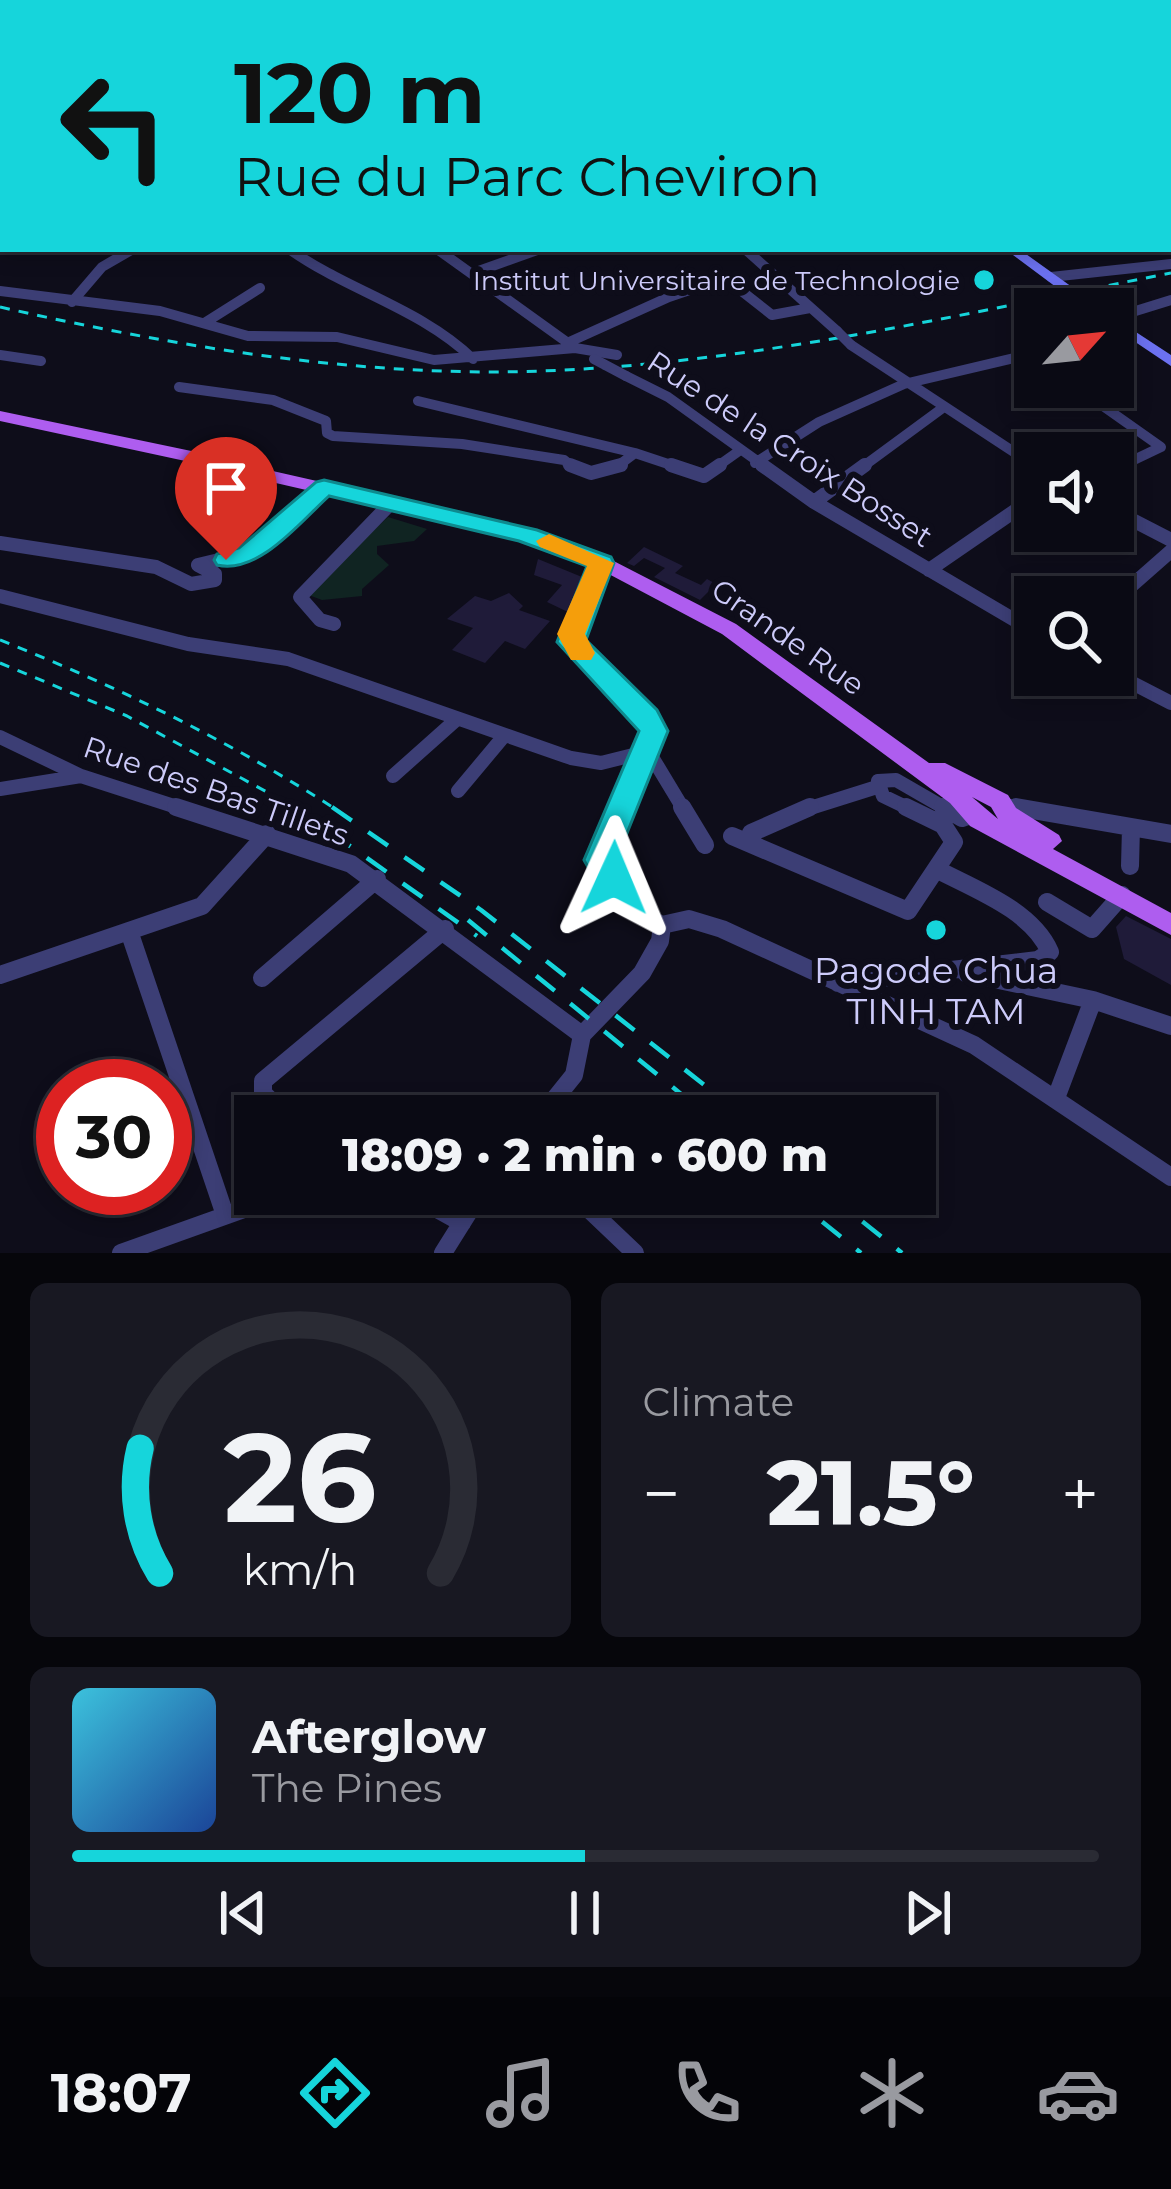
<!DOCTYPE html>
<html lang="en">
<head>
<meta charset="utf-8">
<style>
  body { margin:0; font-family:Montserrat,sans-serif; background:#181822; color:#f1f3f6; height:100vh; display:flex; flex-direction:column; font-size:45px; white-space:nowrap }
  * { box-sizing:border-box; margin:0 }
  p { font-size:39px; color:#999aa0 }
  .icon { flex:none; width:66px; height:66px; fill:none; stroke:currentColor; stroke-width:2; stroke-linecap:round; stroke-linejoin:round }
  .map { position:relative; height:1253px; overflow:hidden }
  .panel { display:flex; flex-direction:column; gap:30px; padding:30px; background:#06060b; flex:1 }
  .panel>* { flex:none }
  .banner { position:absolute; left:0px; top:0px; width:1173px; height:252px; box-shadow:0 6px 18px #0003,0 0 0 3px #2a2b34; background:#16d5db; color:#111; overflow:hidden }
  .needle { width:78px; rotate:63deg }
  .fabs { position:absolute; left:1014px; top:288px; display:grid; gap:24px }
  .fabs a { display:grid; place-items:center; width:120px; height:120px; border-radius:0px; background:#0a0a14; box-shadow:0 6px 18px #0003,0 0 0 3px #2a2b34; font-size:60px }
  .speed { position:absolute; left:36px; top:1059px; display:flex; gap:24px; font-size:60px; font-weight:700; text-align:center }
  .speed>* { display:grid; place-content:center; width:156px; height:156px; border-radius:50%; background:#0a0a14; box-shadow:0 6px 18px #0003,0 0 0 3px #2a2b34; line-height:1 }
  .speed .limit { border:18px solid #d22; background:#fff; color:#111 }
  .pin { position:absolute; display:grid; place-items:center; width:102px; height:102px; color:#fff; margin:-123px -51px; border-radius:50% 50% 50% 0; rotate:-45deg; box-shadow:0 0 12px #0007 }
  .pin .icon { rotate:45deg }
  .me { position:absolute; width:132px; margin:-66px; rotate:1deg; stroke-linejoin:round; filter:drop-shadow(0 0 9px #0008) }
  .turn { display:flex; align-items:center; gap:42px; height:252px; padding:0 36px; font-size:54px }
  .turn .icon { width:156px; height:156px; stroke-width:2.5 }
  .turn b { display:block; font-size:84px; line-height:102px }
  .big { font-size:90px; font-weight:800; line-height:1.1 }
  .panel .tile { flex:1; display:flex; flex-direction:column; justify-content:center; gap:18px; min-width:0; padding:0 42px; border-radius:18px; background:#181822 }
  .panel .dial { align-items:center; gap:0 }
  .dial svg { height:312px; overflow:visible; fill:none; stroke:#2a2b34; stroke-width:7; stroke-linecap:round; text-anchor:middle }
  .dial text { fill:#f1f3f6; stroke:none }
  .song { display:flex; align-items:center; gap:36px }
  .cover { width:144px; height:144px; border-radius:18px; background:linear-gradient(135deg,hsl(190 70% 55%),hsl(220 70% 35%)) }
  .played { height:12px; border-radius:6px; background:linear-gradient(90deg,#16d5db 50%,#2a2b34 50%) }
  .keys { display:flex; justify-content:space-around; direction:ltr }
  .heat { display:flex; justify-content:space-between; align-items:center; font-size:66px; direction:ltr }
  .panel .tiles { flex:1; display:grid; gap:30px; grid-template-columns:1fr 1fr }
  .tile:last-child { grid-column:span 2 }
  .trip { position:absolute; left:234px; top:1095px; width:702px; height:120px; border-radius:0px; background:#0a0a14; box-shadow:0 6px 18px #0003,0 0 0 3px #2a2b34; font-weight:800; line-height:120px; text-align:center }
  .menu { display:flex; height:192px; justify-content:space-around; align-items:center; background:#040408; color:#999aa0 }
  .menu .icon { width:84px; height:84px }
  .menu .active { color:#16d5db }
  .menu b { font-size:54px; color:#f1f3f6 }
  .map>svg:first-child { display:block }
  .green { fill:#102422 }
  .lines { fill:none; stroke-linecap:round; stroke-linejoin:round }
  .stream { stroke:#12263e; stroke-width:3 }
  .building { fill:#1f1b39 }
  .street-far3 { stroke:#3c3e75; stroke-width:8 }
  .street-far2 { stroke:#3c3e75; stroke-width:10 }
  .street-far1 { stroke:#3c3e75; stroke-width:14 }
  .street { stroke:#3c3e75; stroke-width:18 }
  .secondary { fill:#6c71f0; fill-rule:evenodd }
  .primary { fill:#ae5def; fill-rule:evenodd }
  .rail-far1 { stroke:#16d5db; stroke-width:3; stroke-dasharray:10 9; stroke-linecap:butt }
  .rail { stroke:#16d5db; stroke-width:4.5; stroke-dasharray:24 20; stroke-linecap:butt }
  .street-bridge { stroke:#3c3e75; stroke-width:10 }
  .route { fill:#16d5db; stroke:#0e8a8e; stroke-width:3 }
  .slow { fill:#f59e0b }
  .poi-dot { fill:#16d5db; stroke:#0e0d1a; stroke-width:4.5 }
  .labels { text-anchor:middle; dominant-baseline:central; stroke-width:12; stroke-linejoin:round; paint-order:stroke }
  .far-poi-label { font-size:27px; fill:#cdcbfa; stroke:#0e0d1a; text-anchor:end }
  .street-label { font-size:30px; fill:#cdcbfa; stroke:#0e0d1a }
  .near-poi-label { font-size:36px; fill:#cdcbfa; stroke:#0e0d1a }
</style>
</head>
<body>
<div class="map">
<svg width="1171" height="1253" viewBox="0 0 1171 1253">
  <rect width="100%" height="100%" fill="#0e0d1a"/>
  <path class="green" d="M 388,517 L 427,529 L 414,541 L 377,546 L 377,554 L 389,565 L 362,589 L 362,596 L 322,600 L 306,594 Z"/>
  <g class="lines">
    <path class="stream" d="M 133,0 L 142,3"/>
  </g>
  <path class="building" d="M 644,547 L 683,566 L 675,573 L 701,585 L 707,579 L 716,584 L 700,600 L 654,577 L 665,568 L 644,558 L 634,566 L 627,563 Z
    M 538,559 L 582,577 L 570,613 L 547,602 L 562,585 L 534,575 Z
    M 509,593 L 523,606 L 519,610 L 550,621 L 525,649 L 505,641 L 485,663 L 452,650 L 473,628 L 447,619 L 475,596 L 491,601 Z
    M 1126,916 L 1171,939 L 1171,985 L 1124,959 L 1116,927 Z"/>
  <g class="lines">
    <path class="street-far3" d="M 777,0 L 782,3
      M 834,0 L 839,3
      M 389,3 L 395,0"/>
    <path class="street-far2" d="M 289,249 C 348,291 420,308 473,359
      M 437,249 L 575,348 L 617,355
      M 745,249 L 837,331
      M 473,273 L 540,249
      M 1051,277 L 1171,264
      M 0,291 L 160,311 L 248,336 L 337,337 L 434,360 L 575,348
      M 72,302 L 102,267 L 133,249
      M 1113,318 L 1171,300
      M 206,322 L 260,288
      M 1113,339 L 1131,334
      M 567,343 L 669,297 L 725,278 L 772,315 L 810,308
      M 851,345 L 1035,466
      M 0,355 L 41,361
      M 626,376 L 668,397 L 767,468
      M 179,387 L 273,400 L 326,421 L 327,433 L 333,436 L 462,444 L 564,460 L 574,468
      M 1076,387 L 1161,447 L 1117,468
      M 418,401 L 635,453
      M 755,463 L 819,422 L 904,384 L 1035,353
      M 615,468 L 635,453 L 680,468
      M 715,468 L 739,451
      M 861,468 L 944,407"/>
    <path class="street-far1" d="M 570,465 L 591,473 L 621,465
      M 671,465 L 704,476 L 720,465
      M 762,465 L 814,502 L 1035,632
      M 1113,470 L 1124,465
      M 814,502 L 865,465
      M 1113,510 L 1171,540
      M 0,543 L 156,567 L 191,584 L 215,580 L 215,574 L 198,565
      M 198,565 L 248,553 L 324,487
      M 929,570 L 1035,497
      M 0,596 L 188,644 L 288,659 L 571,758 L 601,763 L 641,753 L 654,731 L 647,717 L 571,642 L 601,563
      M 1113,602 L 1171,551
      M 334,624 L 320,620 L 300,597 L 391,503
      M 1113,673 L 1171,703
      M 0,737 L 81,776 L 186,810
      M 641,753 L 652,757 L 684,810
      M 393,776 L 457,719
      M 0,789 L 81,776
      M 458,791 L 504,736
      M 1004,805 L 1033,810
      M 622,810 L 643,764 L 641,753
      M 804,810 L 877,787
      M 912,810 L 883,796 L 878,781 L 896,780 L 948,810"/>
    <path class="street" d="M 176,807 L 351,864 L 582,1035
      M 624,807 L 600,859 L 644,916 L 662,925
      M 682,807 L 705,845
      M 943,807 L 962,818 L 973,814
      M 1016,807 L 1171,834
      M 751,833 L 810,807
      M 732,836 L 908,911 L 954,842 L 943,825 L 906,807
      M 1130,866 L 1131,827
      M 1047,902 L 1092,929 L 1122,895
      M 662,925 L 689,919 L 722,929 L 974,1045 L 1171,1177
      M 129,931 L 225,1215
      M 966,973 L 1093,1000 L 1171,1026
      M 0,975 L 202,906 L 267,834
      M 262,978 L 377,879
      M 838,983 L 1038,960 L 1050,952 C 1032,910 974,889 936,869
      M 1056,1098 L 1093,1000
      M 286,1116 L 263,1093 L 263,1081 L 445,929
      M 541,1116 L 574,1075 L 582,1035 L 642,973 L 660,941 L 662,925
      M 410,1194 L 462,1223
      M 573,1194 L 635,1253
      M 121,1253 L 286,1194
      M 443,1253 L 480,1194"/>
    <path class="secondary" d="M 692,0 L 702,0 L 705,3 L 695,3 Z
      M 874,0 L 888,0 L 893,3 L 879,3 Z
      M 1170,41 L 1171,41 L 1171,47 L 1170,47 Z
      M 1005,249 L 1019,249 L 1072,287 L 1070,290 L 1060,290 Z
      M 1082,295 L 1103,309 L 1087,309 L 1075,299 Z
      M 1113,317 L 1171,355 L 1171,366 L 1113,327 Z"/>
    <path class="primary" d="M 0,411 L 220,457 L 237,456 L 238,463 L 515,526 L 602,555 L 736,624 L 929,763 L 945,763 L 1008,795 L 1016,808 L 1059,835 L 1062,841 L 1053,849 L 1171,913 L 1171,935 L 970,826 L 950,803 L 722,634 L 588,563 L 502,535 L 237,474 L 217,475 L 213,467 L 0,421 ZM 972,797 L 991,807 L 998,819 Z"/>
    <path class="rail-far1" d="M 0,307 C 160,343 322,371 487,372 C 718,372 946,317 1171,273
      M 0,640 C 118,687 230,741 337,810
      M 0,663 L 127,716 L 300,810"/>
    <path class="rail" d="M 295,807 L 477,936
      M 332,807 L 481,910 L 744,1116
      M 468,920 L 708,1116
      M 788,1194 L 861,1253
      M 828,1194 L 902,1253"/>
    <path class="street-bridge" d="M 837,331 L 851,345
      M 594,359 L 626,376"/>
  </g>
  <path class="route" d="M 324,480 L 537,530 L 611,557 L 614,563 L 586,640 L 657,710 L 668,731 L 617,858 L 630,878 L 625,887 C 602,894 594,878 584,860 L 639,731 L 557,642 L 587,566 L 519,541 L 329,496 C 301,521 259,575 217,565 L 214,560 L 217,554 L 239,548 L 316,482 Z"/>
  <path class="slow" d="M 549,534 L 614,563 L 585,634 L 595,653 L 591,660 L 571,660 L 557,634 L 587,566 L 540,547 L 536,541 Z"/>
  <g class="poi-dot">
    <circle cx="984" cy="280" r="12"/>
    <circle cx="936" cy="930" r="12"/>
  </g>
  <g class="labels">
    <g class="far-poi-label">
      <text x="960" y="280">Institut Universitaire de Technologie</text>
    </g>
    <g class="street-label">
      <text transform="translate(790 449) rotate(33)">Rue de la Croix Bosset</text>
      <text transform="translate(788 637) rotate(35)">Grande Rue</text>
      <text transform="translate(216 791) rotate(19)">Rue des Bas Tillets</text>
    </g>
    <g class="near-poi-label">
      <text x="936" y="970">Pagode Chua<tspan x="936" dy="41">TINH TAM</tspan></text>
    </g>
  </g>
</svg>
<div class="fabs">
<a><svg class="needle" viewBox="-14 -14 28 28"><path d="M0-13l5 13h-10z" fill="#e53935"/><path d="M0 13l5-13h-10z" fill="#999aa0"/></svg></a>
<a><svg class="icon" aria-label="sound" viewBox="0 0 24 24"><path d="M4 9h4l5-4v14l-5-4H4zM17 9q2 3 0 6"/></svg></a>
<a><svg class="icon" aria-label="search" viewBox="0 0 24 24"><circle cx="10" cy="10" r="6"/><path d="M15 15l6 6"/></svg></a>
</div>
<div class="speed"><div class="limit">30</div></div>
<div class="pin" style="left:226px;top:560px;background:#d93025"><svg class="icon" aria-label="arrive" viewBox="0 0 24 24"><path d="M6 21V4h12l-3 4 3 4H6"/></svg></div>
<svg class="me" style="left:614px;top:878px" viewBox="-20 -20 40 40"><path d="M0-17L14 15 0 8-14 15z" fill="#16d5db" stroke="#fff" stroke-width="4"/></svg>
<div class="trip">18:09 · 2 min · 600 m</div>
<div class="banner">
<div class="turn"><svg class="icon" aria-label="left" viewBox="0 0 24 24"><path d="M17 20v-9H6M10 6l-5 5 5 5"/></svg><div><b>120 m</b>Rue du Parc Cheviron</div></div>
</div>
</div>
<section class="panel">
<div class="tiles">
<div class="tile dial"><svg viewBox="0 0 100 80">
<path d="M14 69A42 42 0 1 1 86 69"/>
<path d="M14 69A42 42 0 0 1 9 37" stroke="#16d5db"/>
<text x="50" y="56" font-size="32" font-weight="700">26</text>
<text x="50" y="72" font-size="11">km/h</text>
</svg></div>
<div class="tile"><p>Climate</p>
<div class="heat"><a>−</a><b class="big">21.5°</b><a>+</a></div>
</div>
<div class="tile">
<div class="song"><i class="cover"></i><div><b>Afterglow</b><p>The Pines</p></div></div>
<div class="played"></div>
<div class="keys"><svg class="icon" aria-label="previous" viewBox="0 0 24 24"><path d="M18 5L8 12l10 7zM5 5v14"/></svg><svg class="icon" aria-label="pause" viewBox="0 0 24 24"><path d="M8 5v14M16 5v14"/></svg><svg class="icon" aria-label="next" viewBox="0 0 24 24"><path d="M6 5l10 7-10 7zM19 5v14"/></svg></div>
</div>
</div>
</section>
<nav class="menu">
<b>18:07</b>
<svg class="icon active" aria-label="directions" viewBox="0 0 24 24"><path d="M12 3l9 9-9 9-9-9zM9 14v-3h6M13 9l2 2-2 2"/></svg>
<svg class="icon" aria-label="music" viewBox="0 0 24 24"><path d="M9 18V5l10-2v13"/><circle cx="6" cy="18" r="3"/><circle cx="16" cy="16" r="3"/></svg>
<svg class="icon" aria-label="phone" viewBox="0 0 24 24"><path d="M5 4h4l2 5-3 2q2 4 5 5l2-3 5 2v4C11 20 4 13 5 4z"/></svg>
<svg class="icon" aria-label="climate" viewBox="0 0 24 24"><path d="M12 3v18M4 7l16 10M4 17L20 7"/></svg>
<svg class="icon" aria-label="car" viewBox="0 0 24 24"><path d="M5 17H2v-5l4-1 3-4h7l3 4 3 1v5h-3M9 17h6M6 11h13"/><circle cx="7" cy="17" r="2"/><circle cx="17" cy="17" r="2"/></svg>
</nav>
</body>
</html>
